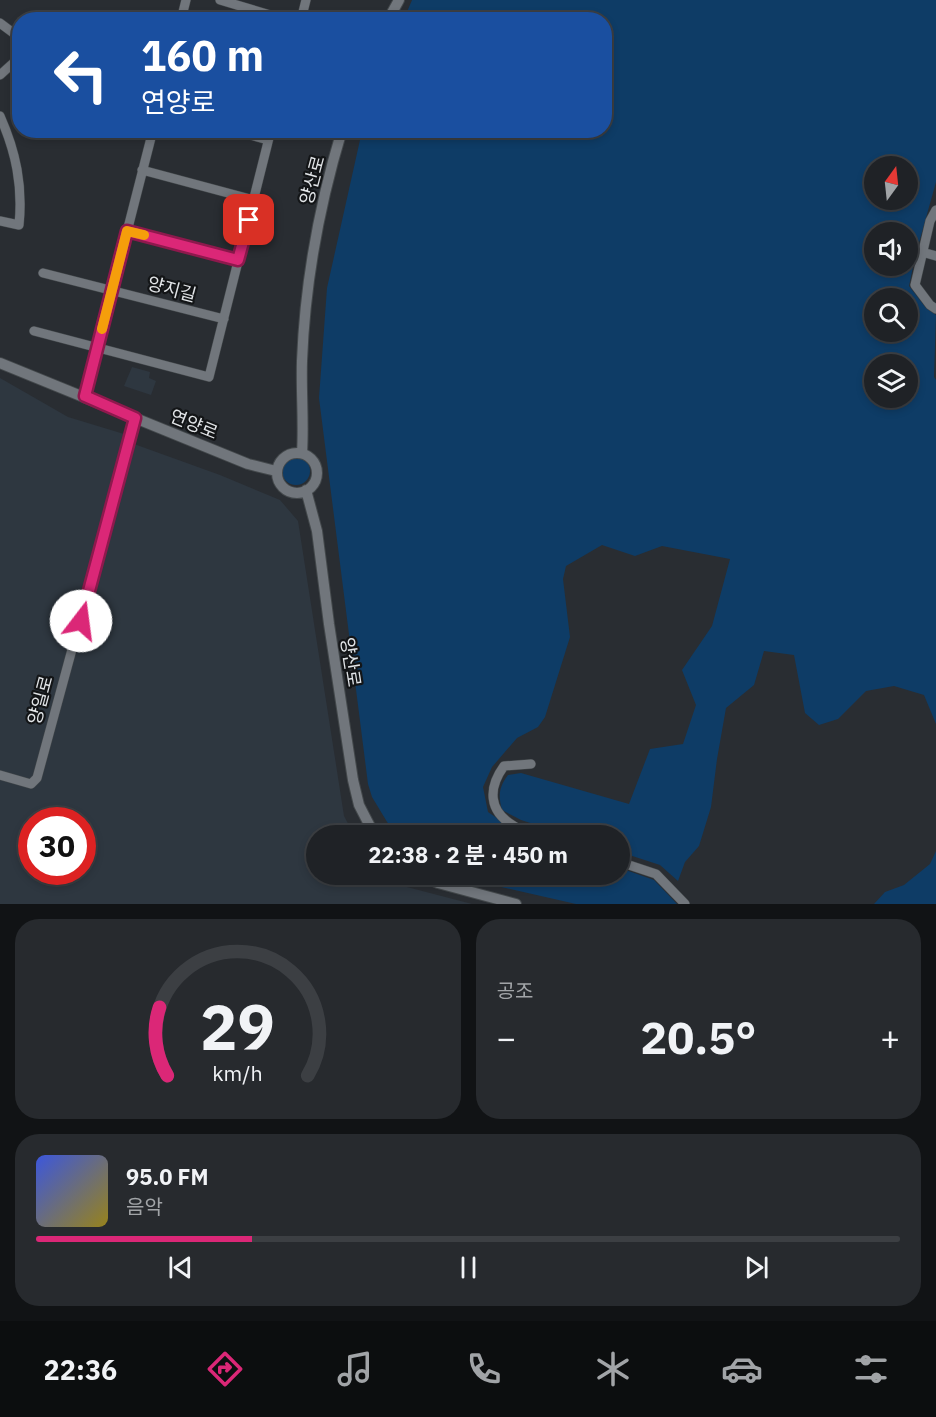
<!DOCTYPE html>
<html lang="ko">
<head>
<meta charset="utf-8">
<style>
  body { margin:0; font-family:"IBM Plex Sans","Noto Sans KR",sans-serif; background:#272a2e; color:#f1f3f6; height:100vh; display:flex; flex-direction:column; font-size:22px; white-space:nowrap }
  * { box-sizing:border-box; margin:0 }
  p { font-size:20px; color:#a1a4a7 }
  .icon { flex:none; width:33px; height:33px; fill:none; stroke:currentColor; stroke-width:2; stroke-linecap:round; stroke-linejoin:round }
  .map { position:relative; height:904px; overflow:hidden }
  .sheet { display:flex; flex-direction:column; gap:15px; padding:15px; background:#111315; flex:1 }
  .sheet>* { flex:none }
  .top-card { position:absolute; left:12px; top:12px; width:600px; height:126px; border-radius:24px; box-shadow:0 3px 9px #0003,0 0 0 2px #3c3f43; background:#1a4fa0; color:#fff; overflow:hidden }
  .needle { width:39px; rotate:15deg }
  .controls { position:absolute; left:864px; top:156px; display:grid; gap:12px }
  .controls a { display:grid; place-items:center; width:54px; height:54px; border-radius:50%; background:#1f2226; box-shadow:0 3px 9px #0003,0 0 0 2px #3c3f43; font-size:30px }
  .speed { position:absolute; left:18px; top:807px; display:flex; gap:12px; font-size:30px; font-weight:700; text-align:center }
  .speed>* { display:grid; place-content:center; width:78px; height:78px; border-radius:50%; background:#1f2226; box-shadow:0 3px 9px #0003,0 0 0 2px #3c3f43; line-height:1 }
  .speed .limit { border:9px solid #d22; background:#fff; color:#111 }
  .pin { position:absolute; display:grid; place-items:center; width:51px; height:51px; color:#fff; margin:-26px; border-radius:12px; box-shadow:0 3px 9px #0006 }
  .me { position:absolute; width:66px; margin:-33px; rotate:15deg; stroke-linejoin:round; filter:drop-shadow(0 0 4px #0008) }
  .turn { display:flex; align-items:center; gap:21px; height:126px; padding:0 30px; font-size:27px }
  .turn .icon { width:78px; height:78px; stroke-width:2.5 }
  .turn b { display:block; font-size:42px; line-height:51px }
  .big { font-size:45px; font-weight:700; line-height:1.1 }
  .sheet .card { flex:1; display:flex; flex-direction:column; justify-content:center; gap:9px; min-width:0; padding:0 21px; border-radius:24px; background:#272a2e }
  .sheet .dial { align-items:center; gap:0 }
  .dial svg { height:156px; overflow:visible; fill:none; stroke:#3c3f43; stroke-width:7; stroke-linecap:round; text-anchor:middle }
  .dial text { fill:#f1f3f6; stroke:none }
  .song { display:flex; align-items:center; gap:18px }
  .cover { width:72px; height:72px; border-radius:9px; background:linear-gradient(135deg,hsl(230 70% 55%),hsl(50 70% 35%)) }
  .played { height:6px; border-radius:3px; background:linear-gradient(90deg,#db2777 25%,#3c3f43 25%) }
  .keys { display:flex; justify-content:space-around; direction:ltr }
  .heat { display:flex; justify-content:space-between; align-items:center; font-size:33px; direction:ltr }
  .sheet .tiles { flex:1; display:grid; gap:15px; grid-template-columns:1fr 1fr }
  .card:last-child { grid-column:span 2 }
  .trip { position:absolute; left:306px; top:825px; width:324px; height:60px; border-radius:30px; background:#1f2226; box-shadow:0 3px 9px #0003,0 0 0 2px #3c3f43; font-weight:700; line-height:60px; text-align:center }
  .tabs { display:flex; height:96px; justify-content:space-around; align-items:center; background:#0c0e0f; color:#a1a4a7 }
  .tabs .icon { width:42px; height:42px }
  .tabs .on { color:#db2777 }
  .tabs b { font-size:27px; color:#f1f3f6 }
  .map>svg:first-child { display:block }
  .built { fill:#2e3740; fill-rule:evenodd }
  .green { fill:#0e3c66; fill-rule:evenodd }
  .lines { fill:none; stroke-linecap:round; stroke-linejoin:round }
  .minor-casing { stroke:#43484b; stroke-width:10 }
  .tertiary-casing { stroke:#43484b; stroke-width:12 }
  .minor { stroke:#71767c; stroke-width:9 }
  .tertiary { stroke:#71767c; stroke-width:10 }
  .route-casing { stroke:#8e194d; stroke-width:15 }
  .route { stroke:#db2777; stroke-width:10 }
  .slow { stroke:#f59e0b; stroke-width:10 }
  .labels { text-anchor:middle; dominant-baseline:central; stroke-width:4.5; stroke-linejoin:round; paint-order:stroke }
  .street-label { font-size:18px; fill:#e2e5e8; stroke:#131517 }
</style>
</head>
<body>
<div class="map">
<svg width="936" height="904" viewBox="0 0 936 904">
  <rect width="100%" height="100%" fill="#292d32"/>
  <path class="built" d="M 132,367 L 150,372 L 149,378 L 156,381 L 151,395 L 124,386 Z
    M 0,378 L 68,417 L 124,434 L 134,444 L 220,475 L 280,500 L 298,521 L 344,816 L 354,835 L 316,836 L 316,874 L 361,875 L 472,904 L 0,904 ZM 32,820 L 82,820 L 82,872 L 32,872 Z"/>
  <path class="green" d="M 412,0 L 936,0 L 936,182 L 915,257 L 909,286 L 926,308 L 936,315 L 934,377 L 936,380 L 936,724 L 924,695 L 894,686 L 866,691 L 838,719 L 819,725 L 805,713 L 794,655 L 764,651 L 754,685 L 726,708 L 717,759 L 711,807 L 699,846 L 685,862 L 678,881 L 660,865 L 620,852 L 620,836 L 568,835 L 521,820 L 502,810 C 498,795 499,787 508,775 L 521,773 L 629,804 L 650,749 L 683,744 L 696,705 L 682,670 L 712,626 L 730,559 L 662,546 L 635,556 L 602,545 L 566,566 L 563,579 L 570,637 L 545,717 L 538,727 L 517,738 L 492,767 L 483,787 L 488,812 L 522,835 L 395,835 L 372,797 L 368,784 L 319,398 L 327,288 L 362,131 L 604,130 L 604,20 L 404,19 ZM 874,166 L 908,166 L 908,200 L 874,200 ZM 874,232 L 908,232 L 908,266 L 874,266 ZM 874,298 L 908,298 L 908,332 L 874,332 ZM 874,364 L 908,364 L 908,398 L 874,398 Z
    M282 471a14 14 0 1 1 28 0a14 14 0 1 1-28 0Z
    M 936,851 L 936,904 L 874,904 L 885,892 L 904,885 L 930,864 Z
    M 620,868 L 654,880 L 677,904 L 576,904 L 488,884 L 460,875 L 620,874 Z"/>
  <g class="lines">
    <defs>
      <path id="minor" d="M 220,0 L 287,20
        M 181,20 L 186,0
        M 301,20 L 306,0
        M 0,23 L 20,38
        M 0,75 L 20,57
        M 0,116 C 16,152 23,186 19,225 L 0,221
        M 233,130 L 268,140
        M 142,170 L 254,200
        M 936,210 L 930,221 L 915,285 L 930,305 L 936,309
        M 127,230 L 238,260
        M 922,252 L 936,256
        M 43,273 L 224,319
        M 34,331 L 209,377 L 271,130
        M 85,396 L 153,130
        M 531,764 L 504,766 C 488,788 488,811 514,826 C 521,831 533,833 541,836
        M 0,775 L 31,784 L 37,778 L 135,418
        M 620,862 L 656,874 L 685,904"/>
      <path id="tertiary" d="M 388,20 L 399,0
        M 0,363 L 248,464 L 276,471
        M 302,453 C 304,423 301,392 302,361 C 305,282 319,206 342,130
        M277 473a20 20 0 1 1 40 0a20 20 0 1 1-40 0Z
        M 306,490 L 317,531 L 329,624 L 353,780 L 359,805 L 375,836
        M 418,874 L 438,883 L 516,904"/>
    </defs>
    <use href="#minor" class="minor-casing"/>
    <use href="#tertiary" class="tertiary-casing"/>
    <use href="#minor" class="minor"/>
    <use href="#tertiary" class="tertiary"/>
  </g>
  <g class="lines">
    <defs>
      <path id="route" d="M 81,621 L 135,418 L 85,396 L 127,231 L 238,260 L 249,220"/>
    </defs>
    <use href="#route" class="route-casing"/>
    <use href="#route" class="route"/>
    <path class="slow" d="M 102,329 L 127,231 L 144,235"/>
  </g>
  <g class="labels">
    <g class="street-label">
      <text transform="translate(312 180) rotate(-75)">양산로</text>
      <text transform="translate(172 289) rotate(15)">양지길</text>
      <text transform="translate(194 424) rotate(22)">연양로</text>
      <text transform="translate(351 662) rotate(81)">양산로</text>
      <text transform="translate(40 700) rotate(-75)">양일로</text>
    </g>
  </g>
</svg>
<div class="controls">
<a><svg class="needle" viewBox="-14 -14 28 28"><path d="M0-13l5 13h-10z" fill="#e53935"/><path d="M0 13l5-13h-10z" fill="#a1a4a7"/></svg></a>
<a><svg class="icon" aria-label="sound" viewBox="0 0 24 24"><path d="M4 9h4l5-4v14l-5-4H4zM17 9q2 3 0 6"/></svg></a>
<a><svg class="icon" aria-label="search" viewBox="0 0 24 24"><circle cx="10" cy="10" r="6"/><path d="M15 15l6 6"/></svg></a>
<a><svg class="icon" aria-label="layers" viewBox="0 0 24 24"><path d="M12 4l9 5-9 5-9-5zM3 14l9 5 9-5"/></svg></a>
</div>
<div class="speed"><div class="limit">30</div></div>
<div class="pin" style="left:249px;top:220px;background:#d93025"><svg class="icon" aria-label="arrive" viewBox="0 0 24 24"><path d="M6 21V4h12l-3 4 3 4H6"/></svg></div>
<svg class="me" style="left:81px;top:621px" viewBox="-20 -20 40 40"><circle r="19" fill="#fff"/><path d="M0-13L10 11 0 6-10 11z" fill="#db2777"/></svg>
<div class="trip">22:38 · 2 분 · 450 m</div>
<div class="top-card">
<div class="turn"><svg class="icon" aria-label="left" viewBox="0 0 24 24"><path d="M17 20v-9H6M10 6l-5 5 5 5"/></svg><div><b>160 m</b>연양로</div></div>
</div>
</div>
<section class="sheet">
<div class="tiles">
<div class="card dial"><svg viewBox="0 0 100 80">
<path d="M14 69A42 42 0 1 1 86 69"/>
<path d="M14 69A42 42 0 0 1 10 34" stroke="#db2777"/>
<text x="50" y="56" font-size="32" font-weight="700">29</text>
<text x="50" y="72" font-size="11">km/h</text>
</svg></div>
<div class="card"><p>공조</p>
<div class="heat"><a>−</a><b class="big">20.5°</b><a>+</a></div>
</div>
<div class="card">
<div class="song"><i class="cover"></i><div><b>95.0 FM</b><p>음악</p></div></div>
<div class="played"></div>
<div class="keys"><svg class="icon" aria-label="previous" viewBox="0 0 24 24"><path d="M18 5L8 12l10 7zM5 5v14"/></svg><svg class="icon" aria-label="pause" viewBox="0 0 24 24"><path d="M8 5v14M16 5v14"/></svg><svg class="icon" aria-label="next" viewBox="0 0 24 24"><path d="M6 5l10 7-10 7zM19 5v14"/></svg></div>
</div>
</div>
</section>
<nav class="tabs">
<b>22:36</b>
<svg class="icon on" aria-label="directions" viewBox="0 0 24 24"><path d="M12 3l9 9-9 9-9-9zM9 14v-3h6M13 9l2 2-2 2"/></svg>
<svg class="icon" aria-label="music" viewBox="0 0 24 24"><path d="M9 18V5l10-2v13"/><circle cx="6" cy="18" r="3"/><circle cx="16" cy="16" r="3"/></svg>
<svg class="icon" aria-label="phone" viewBox="0 0 24 24"><path d="M5 4h4l2 5-3 2q2 4 5 5l2-3 5 2v4C11 20 4 13 5 4z"/></svg>
<svg class="icon" aria-label="climate" viewBox="0 0 24 24"><path d="M12 3v18M4 7l16 10M4 17L20 7"/></svg>
<svg class="icon" aria-label="car" viewBox="0 0 24 24"><path d="M5 17H2v-5l4-1 3-4h7l3 4 3 1v5h-3M9 17h6M6 11h13"/><circle cx="7" cy="17" r="2"/><circle cx="17" cy="17" r="2"/></svg>
<svg class="icon" aria-label="filters" viewBox="0 0 24 24"><path d="M4 7h16M4 17h16"/><circle cx="9" cy="7" r="2"/><circle cx="15" cy="17" r="2"/></svg>
</nav>
</body>
</html>
